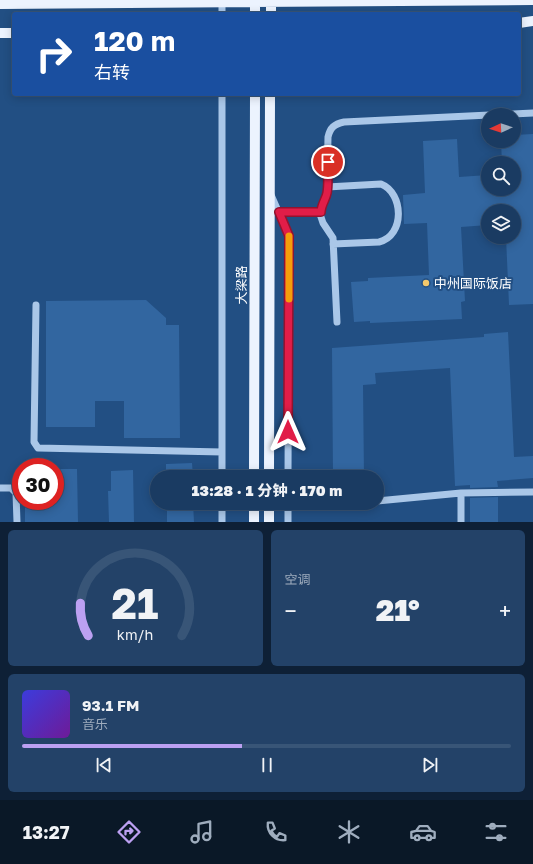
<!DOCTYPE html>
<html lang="zh">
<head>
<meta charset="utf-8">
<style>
  body { margin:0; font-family:"Golos Text","Noto Sans SC",sans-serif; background:#234268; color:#f1f3f6; height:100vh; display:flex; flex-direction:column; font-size:15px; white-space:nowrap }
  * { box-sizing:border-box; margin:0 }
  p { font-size:13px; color:#9fadbe }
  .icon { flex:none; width:22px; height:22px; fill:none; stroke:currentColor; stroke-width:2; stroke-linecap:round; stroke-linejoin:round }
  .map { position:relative; height:522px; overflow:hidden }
  .panel { display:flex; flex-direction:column; gap:8px; padding:8px; background:#0e2036; flex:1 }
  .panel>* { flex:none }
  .guide { position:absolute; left:12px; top:12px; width:509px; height:84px; border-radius:4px; box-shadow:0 2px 10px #0003,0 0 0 1px #385577; background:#1a4fa0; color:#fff; overflow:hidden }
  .needle { width:26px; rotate:267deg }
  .tools { position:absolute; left:481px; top:108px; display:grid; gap:8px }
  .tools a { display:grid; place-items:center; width:40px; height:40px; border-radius:50%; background:#1a3b62; box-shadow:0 2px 10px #0003,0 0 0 1px #385577; font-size:20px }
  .speed { position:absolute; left:12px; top:458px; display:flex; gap:8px; font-size:20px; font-weight:700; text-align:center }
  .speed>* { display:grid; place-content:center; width:52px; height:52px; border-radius:50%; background:#1a3b62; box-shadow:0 2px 10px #0003,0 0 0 1px #385577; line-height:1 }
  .speed .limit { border:6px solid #d22; background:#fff; color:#111 }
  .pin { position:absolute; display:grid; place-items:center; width:34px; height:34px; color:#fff; margin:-17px; border:2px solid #fff; border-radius:50%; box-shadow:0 1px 4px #0007 }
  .me { position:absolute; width:44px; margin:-22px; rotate:0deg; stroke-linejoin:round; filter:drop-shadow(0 0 3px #0008) }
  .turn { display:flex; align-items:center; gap:14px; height:84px; padding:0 16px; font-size:18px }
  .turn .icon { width:52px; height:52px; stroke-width:2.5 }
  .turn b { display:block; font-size:28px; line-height:34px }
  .big { font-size:30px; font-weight:800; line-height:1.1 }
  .panel .card { flex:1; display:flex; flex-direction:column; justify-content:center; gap:6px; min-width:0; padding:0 14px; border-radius:6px; background:#234268 }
  .panel .dial { align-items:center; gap:0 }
  .dial svg { height:104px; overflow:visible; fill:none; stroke:#385577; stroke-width:7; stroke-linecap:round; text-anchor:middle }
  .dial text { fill:#f1f3f6; stroke:none }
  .song { display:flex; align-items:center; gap:12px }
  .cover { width:48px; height:48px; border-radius:6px; background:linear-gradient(135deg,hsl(240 70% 55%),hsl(280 70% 35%)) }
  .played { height:4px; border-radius:2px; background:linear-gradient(90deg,#bca0f2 45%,#385577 45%) }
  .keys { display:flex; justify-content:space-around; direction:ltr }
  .heat { display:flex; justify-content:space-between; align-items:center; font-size:22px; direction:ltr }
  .panel .tiles { flex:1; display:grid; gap:8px; grid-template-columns:1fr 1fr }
  .card:last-child { grid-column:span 2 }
  .trip { position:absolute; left:150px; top:470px; width:234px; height:40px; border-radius:20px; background:#1a3b62; box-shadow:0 2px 10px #0003,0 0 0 1px #385577; font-weight:800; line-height:40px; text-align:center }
  .tabs { display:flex; height:64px; justify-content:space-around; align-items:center; background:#0a1827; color:#9fadbe }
  .tabs .icon { width:28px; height:28px }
  .tabs .active { color:#bca0f2 }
  .tabs b { font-size:18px; color:#f1f3f6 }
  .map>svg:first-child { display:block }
  .building { fill:#3266a0 }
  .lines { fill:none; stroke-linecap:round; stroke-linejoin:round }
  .minor { stroke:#aac7e8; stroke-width:7 }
  .major { stroke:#ecf3fe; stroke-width:10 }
  .route-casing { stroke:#92132f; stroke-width:10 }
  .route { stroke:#e11d48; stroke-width:7 }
  .slow { stroke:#f59e0b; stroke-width:7 }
  .poi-dot { fill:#f4c96c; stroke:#224f83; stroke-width:1.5 }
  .labels { text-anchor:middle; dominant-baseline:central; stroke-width:4; stroke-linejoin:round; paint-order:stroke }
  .poi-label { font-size:13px; fill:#fff; stroke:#224f83; text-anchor:start }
  .street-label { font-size:13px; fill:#fff; stroke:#224f83 }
</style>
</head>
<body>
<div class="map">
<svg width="533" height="522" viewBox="0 0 533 522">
  <rect width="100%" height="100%" fill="#224f83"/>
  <path class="building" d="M 533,134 L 533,304 L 509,305 L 506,237 L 514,237 L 514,211 L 488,211 L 488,225 L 461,227 L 465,301 L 461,302 L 462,319 L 370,323 L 370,321 L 354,322 L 351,282 L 368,281 L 368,278 L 429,275 L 427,223 L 404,224 L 403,195 L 425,193 L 423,141 L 457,139 L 459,177 L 488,175 L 488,189 L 514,189 L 514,163 L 502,163 L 501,141 L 514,141 L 514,135 Z
    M 146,300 L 166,318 L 166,325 L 179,325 L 180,438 L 124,438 L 124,401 L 95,401 L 95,427 L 46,427 L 46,301 Z
    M 508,332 L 514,457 L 533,456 L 533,478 L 497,481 L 498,487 L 470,488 L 470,485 L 455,486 L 450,368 L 375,373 L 376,384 L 363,385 L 364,477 L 333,477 L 332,348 L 484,337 L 484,334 Z
    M 192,463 L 193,477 L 166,477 L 166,464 Z
    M 55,469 L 77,469 L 78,522 L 25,522 L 25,501 L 55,501 Z
    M 133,470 L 134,522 L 109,522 L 108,491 L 111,491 L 111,471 Z
    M 498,497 L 498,522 L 470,522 L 470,498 Z
    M 167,503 L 193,503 L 194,522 L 167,522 Z"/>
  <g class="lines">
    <path class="minor" d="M 222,14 L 222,0
      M 327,187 L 381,184 C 404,193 405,236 379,242 L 333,244
      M 271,195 L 289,236 L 288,477
      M 279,212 L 321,212
      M 36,305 L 34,442 L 38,448 L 222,452
      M 337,322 L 333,238 L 323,223 L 320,214 L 321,208 L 327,195 L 327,189 L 328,137 C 330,128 334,124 344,122 L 533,113
      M 222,477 L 222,94
      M 0,488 L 11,488 L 16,493 L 17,522
      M 377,501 L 461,493
      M 222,503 L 222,522
      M 288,503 L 288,522
      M 288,504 L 361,503
      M 461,522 L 461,493 L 533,492"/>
    <path class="major" d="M 0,4 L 533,0
      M 255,14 L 255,0
      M 271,14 L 271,0
      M 519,23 L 533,21
      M 0,33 L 14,33
      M 254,477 L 255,94
      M 269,477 L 270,94
      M 254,503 L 254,522
      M 269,503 L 269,522"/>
  </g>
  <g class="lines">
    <defs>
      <path id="route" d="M 288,432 L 289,236 L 279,212 L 321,212 C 321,205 326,199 327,193 C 329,183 327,172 328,162"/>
    </defs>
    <use href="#route" class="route-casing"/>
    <use href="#route" class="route"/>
    <path class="slow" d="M 289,299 L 289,236"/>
  </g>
  <circle class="poi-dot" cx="426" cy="283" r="4"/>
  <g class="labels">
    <g class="poi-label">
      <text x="434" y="283">中州国际饭店</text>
    </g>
    <g class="street-label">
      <text transform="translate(241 285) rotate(-90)">大梁路</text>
    </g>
  </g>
</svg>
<div class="tools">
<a><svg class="needle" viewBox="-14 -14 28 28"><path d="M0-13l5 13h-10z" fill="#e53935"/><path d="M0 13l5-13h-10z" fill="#9fadbe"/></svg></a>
<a><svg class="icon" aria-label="search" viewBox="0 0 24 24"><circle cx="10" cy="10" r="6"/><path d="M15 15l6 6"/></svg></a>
<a><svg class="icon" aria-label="layers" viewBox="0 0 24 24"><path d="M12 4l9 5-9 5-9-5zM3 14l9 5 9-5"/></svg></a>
</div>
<div class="speed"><div class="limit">30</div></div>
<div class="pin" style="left:328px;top:162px;background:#d93025"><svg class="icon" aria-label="arrive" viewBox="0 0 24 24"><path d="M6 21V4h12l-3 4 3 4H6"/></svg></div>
<svg class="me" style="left:288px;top:432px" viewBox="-20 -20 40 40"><path d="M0-17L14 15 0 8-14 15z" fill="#e11d48" stroke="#fff" stroke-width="4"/></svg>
<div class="trip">13:28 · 1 分钟 · 170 m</div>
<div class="guide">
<div class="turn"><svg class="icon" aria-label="right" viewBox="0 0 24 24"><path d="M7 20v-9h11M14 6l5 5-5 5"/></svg><div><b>120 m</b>右转</div></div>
</div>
</div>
<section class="panel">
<div class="tiles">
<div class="card dial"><svg viewBox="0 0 100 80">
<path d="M14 69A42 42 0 1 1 86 69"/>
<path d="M14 69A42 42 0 0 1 8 44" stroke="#bca0f2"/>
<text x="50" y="56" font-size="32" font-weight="700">21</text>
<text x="50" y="72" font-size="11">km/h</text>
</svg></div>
<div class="card"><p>空调</p>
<div class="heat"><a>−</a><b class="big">21°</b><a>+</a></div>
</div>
<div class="card">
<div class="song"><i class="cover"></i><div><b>93.1 FM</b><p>音乐</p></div></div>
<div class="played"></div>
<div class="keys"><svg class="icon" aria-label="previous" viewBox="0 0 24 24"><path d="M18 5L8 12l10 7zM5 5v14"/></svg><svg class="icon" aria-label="pause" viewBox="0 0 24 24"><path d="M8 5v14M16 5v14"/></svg><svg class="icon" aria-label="next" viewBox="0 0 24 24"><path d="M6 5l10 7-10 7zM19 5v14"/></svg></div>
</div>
</div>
</section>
<nav class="tabs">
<b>13:27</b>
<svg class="icon active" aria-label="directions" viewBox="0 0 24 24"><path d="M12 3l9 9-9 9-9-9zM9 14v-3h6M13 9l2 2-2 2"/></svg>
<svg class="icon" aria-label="music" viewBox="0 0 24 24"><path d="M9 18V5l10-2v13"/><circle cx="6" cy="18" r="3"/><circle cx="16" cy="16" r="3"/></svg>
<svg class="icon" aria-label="phone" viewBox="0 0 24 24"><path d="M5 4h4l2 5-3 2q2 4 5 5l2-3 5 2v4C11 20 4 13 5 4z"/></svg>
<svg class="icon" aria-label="climate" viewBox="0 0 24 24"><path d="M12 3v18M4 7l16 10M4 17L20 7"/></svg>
<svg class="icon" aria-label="car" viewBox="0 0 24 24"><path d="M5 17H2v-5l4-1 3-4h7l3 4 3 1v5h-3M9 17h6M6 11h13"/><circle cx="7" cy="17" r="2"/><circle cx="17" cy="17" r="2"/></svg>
<svg class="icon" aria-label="filters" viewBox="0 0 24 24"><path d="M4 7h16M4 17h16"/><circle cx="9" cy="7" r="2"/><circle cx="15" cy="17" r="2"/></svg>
</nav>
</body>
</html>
